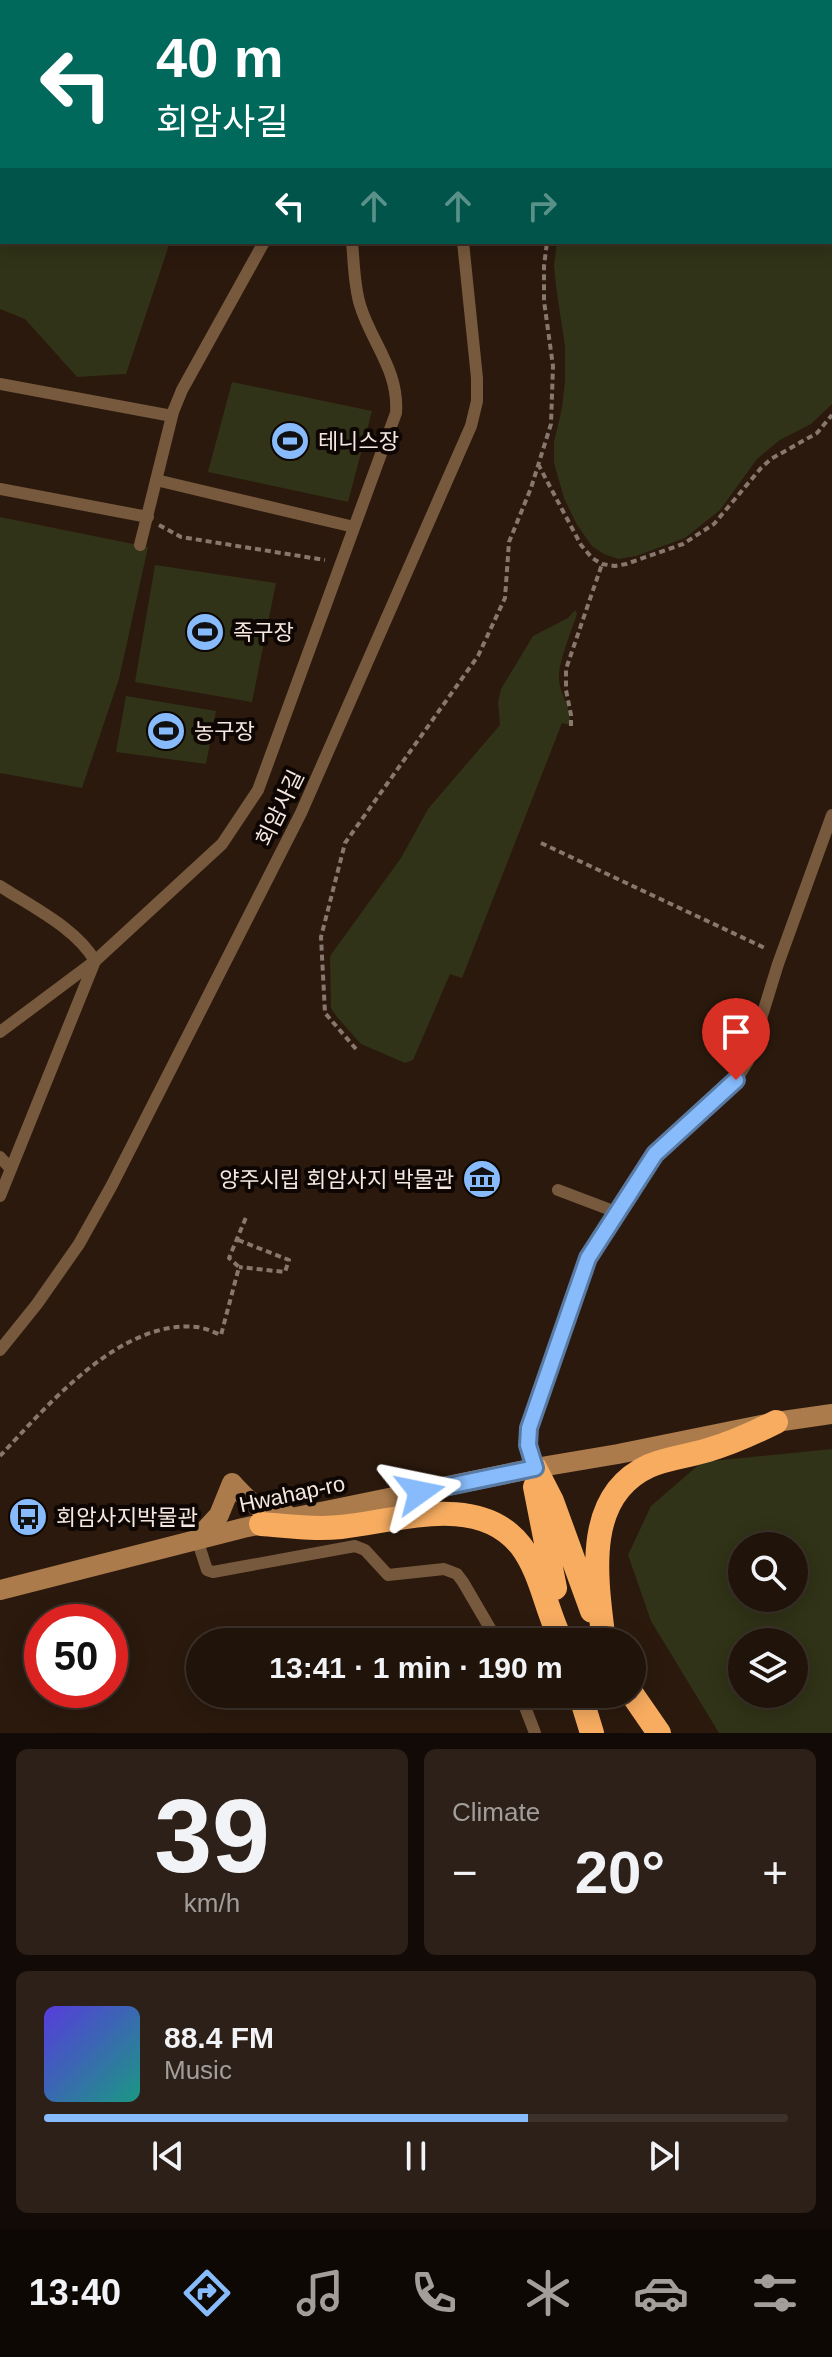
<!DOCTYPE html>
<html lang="en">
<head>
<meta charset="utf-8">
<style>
  body { margin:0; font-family:Arial,"Noto Sans KR",sans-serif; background:#2d2018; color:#f1f3f6; height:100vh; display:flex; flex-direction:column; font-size:30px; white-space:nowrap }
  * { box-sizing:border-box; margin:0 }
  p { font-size:26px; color:#a29e9c }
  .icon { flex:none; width:44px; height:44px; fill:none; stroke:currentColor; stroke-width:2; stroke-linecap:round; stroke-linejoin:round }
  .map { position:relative; height:1733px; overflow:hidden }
  .sheet { display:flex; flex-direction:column; gap:16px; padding:16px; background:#120a06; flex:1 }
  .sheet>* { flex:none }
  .hud { position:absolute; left:0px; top:0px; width:832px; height:244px; box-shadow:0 4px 20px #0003,0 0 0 2px #3d322b; background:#00695c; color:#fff; overflow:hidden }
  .controls { position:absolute; left:728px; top:1532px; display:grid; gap:16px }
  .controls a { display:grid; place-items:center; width:80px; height:80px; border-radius:50%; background:#20130a; box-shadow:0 4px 20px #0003,0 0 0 2px #3d322b; font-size:40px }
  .speed { position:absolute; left:24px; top:1604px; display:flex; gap:16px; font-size:40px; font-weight:700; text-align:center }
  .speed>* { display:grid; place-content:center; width:104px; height:104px; border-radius:50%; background:#20130a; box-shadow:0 4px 20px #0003,0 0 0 2px #3d322b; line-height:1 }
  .speed .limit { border:12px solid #d22; background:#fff; color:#111 }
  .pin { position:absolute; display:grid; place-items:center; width:68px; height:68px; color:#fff; margin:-82px -34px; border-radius:50% 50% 50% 0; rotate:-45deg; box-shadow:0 0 8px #0007 }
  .pin .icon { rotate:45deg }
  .me { position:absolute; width:88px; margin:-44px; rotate:78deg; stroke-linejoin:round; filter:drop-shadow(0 0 6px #0008) }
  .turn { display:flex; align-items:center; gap:28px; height:168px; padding:0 24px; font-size:36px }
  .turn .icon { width:104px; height:104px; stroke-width:2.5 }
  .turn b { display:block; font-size:56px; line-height:68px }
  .lanes { display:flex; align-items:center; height:76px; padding:0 24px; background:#0003; justify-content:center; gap:40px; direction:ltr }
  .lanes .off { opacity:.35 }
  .big { font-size:60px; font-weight:800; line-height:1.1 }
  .sheet .tile { flex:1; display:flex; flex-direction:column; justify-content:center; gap:12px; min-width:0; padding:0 28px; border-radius:12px; background:#2d2018 }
  .sheet .dial { align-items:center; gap:0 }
  .dial b { font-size:104px; line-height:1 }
  .song { display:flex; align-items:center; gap:24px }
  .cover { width:96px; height:96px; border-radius:12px; background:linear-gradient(135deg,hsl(250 70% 55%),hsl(170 70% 35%)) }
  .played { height:8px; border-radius:4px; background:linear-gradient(90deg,#87bbfb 65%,#3d322b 65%) }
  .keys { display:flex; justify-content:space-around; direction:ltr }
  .heat { display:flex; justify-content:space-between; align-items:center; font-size:44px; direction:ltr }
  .sheet .tiles { flex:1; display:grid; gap:16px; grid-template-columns:1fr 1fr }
  .tile:last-child { grid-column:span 2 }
  .trip { position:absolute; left:186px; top:1628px; width:460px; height:80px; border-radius:40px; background:#20130a; box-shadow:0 4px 20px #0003,0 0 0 2px #3d322b; font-weight:800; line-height:80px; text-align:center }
  .dock { display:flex; height:128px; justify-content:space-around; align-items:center; background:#0d0804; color:#a29e9c }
  .dock .icon { width:56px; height:56px }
  .dock .active { color:#87bbfb }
  .dock b { font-size:36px; color:#f1f3f6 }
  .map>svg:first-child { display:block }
  .green { fill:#303317; fill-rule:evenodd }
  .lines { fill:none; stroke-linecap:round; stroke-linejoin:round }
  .path { stroke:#88776d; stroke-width:4; stroke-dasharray:6 4; stroke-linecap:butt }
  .lane { stroke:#77593d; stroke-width:12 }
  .secondary { stroke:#ab7b4c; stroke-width:20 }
  .highway { stroke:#f7ac60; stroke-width:24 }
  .route-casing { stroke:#587aa3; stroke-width:20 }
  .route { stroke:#87bbfb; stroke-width:14 }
  .labels { text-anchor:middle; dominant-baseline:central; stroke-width:8; stroke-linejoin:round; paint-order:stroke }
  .poi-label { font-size:22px; fill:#f6e8e0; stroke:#0e0603; text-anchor:start }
  .street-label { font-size:22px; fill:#f6e8e0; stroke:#0e0603 }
</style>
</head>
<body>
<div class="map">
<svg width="832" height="1733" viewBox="0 0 832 1733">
  <rect width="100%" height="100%" fill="#2b190d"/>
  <path class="green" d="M 0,0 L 79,0 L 79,2 L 2,2 L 2,242 L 170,242 L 126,374 L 77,377 L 25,319 L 0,309 Z
    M 559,0 L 688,0 L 689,2 L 558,2 Z
    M 830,56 L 832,56 L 832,404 L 811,424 L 780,440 L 757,459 L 720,510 L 685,538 L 636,556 L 618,559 L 604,554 L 592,546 L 577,525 L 564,498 L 554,463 L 554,442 L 562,408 L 565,381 L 565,346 L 556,287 L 554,265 L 557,242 L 830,242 Z
    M 232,382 L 372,411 L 348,502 L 208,472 Z
    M 0,517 L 148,547 L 119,679 L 82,788 L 0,773 Z
    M 155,565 L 276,583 L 252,702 L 135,682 Z
    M 575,610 L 577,614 C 572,629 559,661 559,676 C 558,693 572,707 570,725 L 562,723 L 462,978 L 450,974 L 413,1060 L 405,1063 L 361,1044 L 337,1017 L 331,1008 L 330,956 L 401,858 L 428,809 L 500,725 L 498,702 L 501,689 L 533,636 L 568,618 Z
    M 126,696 L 216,711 L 206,764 L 116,752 Z
    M 832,1449 L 832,1733 L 719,1733 L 651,1621 L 628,1555 L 651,1506 L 702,1462 ZM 742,1546 L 794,1546 L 794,1598 L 742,1598 ZM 742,1642 L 794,1642 L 794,1694 L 742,1694 Z"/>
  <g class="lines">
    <path class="path" d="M 697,0 L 699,2
      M 810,2 L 812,0
      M 830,46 L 832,46
      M 538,464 L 581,545 L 592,558 L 602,564 L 615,566 L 626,564 L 683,544 L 714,524 L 761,468 L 771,459 L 817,433 L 832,415
      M 159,525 L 181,537 L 325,560
      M 571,726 L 571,715 L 566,690 L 566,669 L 602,564
      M 541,843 L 767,949
      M 356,1049 L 325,1013 L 321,937 L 345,843 L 478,656 L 505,598 L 509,542 L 531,488 L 551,424 L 553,366 L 544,301 L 544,266 L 547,242
      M 238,1240 L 289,1260 L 285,1272 L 239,1267
      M 0,1456 C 47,1406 120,1319 197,1327 C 205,1328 213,1332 221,1335 L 239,1267 L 229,1258 L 247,1215"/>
    <path class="lane" d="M 234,0 L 235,2
      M 381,2 L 381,0
      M 493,2 L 495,0
      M 544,2 L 546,0
      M 0,384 L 172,416
      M 156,480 L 354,527
      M 0,489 L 148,517
      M 140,545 L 173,412 L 182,390 L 264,242
      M 0,886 C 32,907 76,928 95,961 L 0,1196
      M 0,1032 L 95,961 L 222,844 L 258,790 L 396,413 C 399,370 372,344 360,305 C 354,285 354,263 352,242
      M 0,1157 L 11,1169
      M 558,1190 L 616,1212
      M 0,1350 L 37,1304 L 79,1244 L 112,1185 L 301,813 L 471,426 L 477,401 L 477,378 L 463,242
      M 535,1468 L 528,1445 L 529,1428 L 588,1258 L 655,1154 L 680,1129 L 718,1098 L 736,1080 L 748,1061 L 778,964 L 832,815
      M 197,1539 L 207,1570 L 213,1572 L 355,1546 L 365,1550 L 388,1575 L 444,1569 L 457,1574 L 463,1582 L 498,1642
      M 520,1694 L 535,1733"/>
    <path class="secondary" d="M 197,1539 L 219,1515 L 232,1483 C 248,1501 260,1513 286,1514
      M 0,1590 L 243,1528 L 535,1468 L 618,1454 L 776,1422 L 832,1414"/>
    <path class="highway" d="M 535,1468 L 552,1501 L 592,1611
      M 535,1487 L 555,1588
      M 261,1524 C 288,1526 314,1530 341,1527 C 398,1521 479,1492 521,1546 C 542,1574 546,1611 562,1642
      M 604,1642 C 597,1583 581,1497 649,1466 C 667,1458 689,1456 708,1450 C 732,1443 754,1433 776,1422
      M 580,1694 L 592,1733
      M 632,1694 L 659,1733"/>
  </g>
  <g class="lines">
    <defs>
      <path id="route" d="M 420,1492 L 535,1468 L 528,1445 L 529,1428 L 588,1258 L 655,1154 L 736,1080"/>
    </defs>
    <use href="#route" class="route-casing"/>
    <use href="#route" class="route"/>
  </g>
  <defs>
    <symbol id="stadium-disc" viewBox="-11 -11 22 22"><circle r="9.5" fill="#87bbfb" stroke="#0e0603"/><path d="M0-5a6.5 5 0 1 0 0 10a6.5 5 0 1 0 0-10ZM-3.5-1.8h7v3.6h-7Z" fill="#111"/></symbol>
    <symbol id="museum-disc" viewBox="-11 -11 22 22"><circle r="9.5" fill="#87bbfb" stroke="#0e0603"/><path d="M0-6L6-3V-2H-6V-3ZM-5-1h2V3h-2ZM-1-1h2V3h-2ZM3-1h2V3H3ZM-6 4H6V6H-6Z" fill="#111"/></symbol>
    <symbol id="bus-disc" viewBox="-11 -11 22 22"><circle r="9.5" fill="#87bbfb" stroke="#0e0603"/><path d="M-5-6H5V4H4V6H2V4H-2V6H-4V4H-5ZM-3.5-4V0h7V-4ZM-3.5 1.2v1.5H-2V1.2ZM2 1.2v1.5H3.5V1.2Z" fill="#111"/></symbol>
  </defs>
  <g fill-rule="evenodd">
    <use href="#stadium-disc" x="268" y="419" width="44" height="44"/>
    <use href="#stadium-disc" x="183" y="610" width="44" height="44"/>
    <use href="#stadium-disc" x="144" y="709" width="44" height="44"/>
    <use href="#museum-disc" x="460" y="1157" width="44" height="44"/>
    <use href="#bus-disc" x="6" y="1495" width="44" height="44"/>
  </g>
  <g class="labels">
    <g class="poi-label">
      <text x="318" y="441">테니스장</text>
      <text x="233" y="632">족구장</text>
      <text x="194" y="731">농구장</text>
      <text x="454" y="1179" text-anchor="end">양주시립 회암사지 박물관</text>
      <text x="56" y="1517">회암사지박물관</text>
    </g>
    <g class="street-label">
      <text transform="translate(280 808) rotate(-64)">회암사길</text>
      <text transform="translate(292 1494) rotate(-12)">Hwahap-ro</text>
    </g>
  </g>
</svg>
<div class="controls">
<a><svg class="icon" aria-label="search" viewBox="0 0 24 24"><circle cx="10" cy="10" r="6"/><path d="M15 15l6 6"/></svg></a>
<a><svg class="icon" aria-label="layers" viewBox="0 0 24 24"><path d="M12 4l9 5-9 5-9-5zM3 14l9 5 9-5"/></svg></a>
</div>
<div class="speed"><div class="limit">50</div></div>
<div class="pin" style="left:736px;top:1080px;background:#d93025"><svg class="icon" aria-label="arrive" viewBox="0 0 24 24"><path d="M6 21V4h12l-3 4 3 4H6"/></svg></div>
<svg class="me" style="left:420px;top:1492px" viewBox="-20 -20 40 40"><path d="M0-17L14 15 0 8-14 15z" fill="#87bbfb" stroke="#fff" stroke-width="4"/></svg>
<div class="trip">13:41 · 1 min · 190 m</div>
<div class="hud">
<div class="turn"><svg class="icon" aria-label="left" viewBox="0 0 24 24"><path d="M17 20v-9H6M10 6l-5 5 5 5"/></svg><div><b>40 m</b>회암사길</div></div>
<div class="lanes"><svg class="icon" aria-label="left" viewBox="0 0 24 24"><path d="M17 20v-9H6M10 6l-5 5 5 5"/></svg><svg class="icon off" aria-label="ahead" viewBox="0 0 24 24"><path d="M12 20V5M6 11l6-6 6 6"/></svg><svg class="icon off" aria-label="ahead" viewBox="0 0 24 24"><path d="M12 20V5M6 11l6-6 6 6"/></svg><svg class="icon off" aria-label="right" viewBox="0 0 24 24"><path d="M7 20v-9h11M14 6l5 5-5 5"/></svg></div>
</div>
</div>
<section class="sheet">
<div class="tiles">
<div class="tile dial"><b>39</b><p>km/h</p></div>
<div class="tile"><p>Climate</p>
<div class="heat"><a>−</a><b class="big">20°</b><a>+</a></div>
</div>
<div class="tile">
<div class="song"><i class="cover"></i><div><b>88.4 FM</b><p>Music</p></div></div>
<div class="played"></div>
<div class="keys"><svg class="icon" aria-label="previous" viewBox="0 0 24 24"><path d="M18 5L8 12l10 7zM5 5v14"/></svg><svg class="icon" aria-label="pause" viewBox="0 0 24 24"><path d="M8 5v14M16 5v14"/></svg><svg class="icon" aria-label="next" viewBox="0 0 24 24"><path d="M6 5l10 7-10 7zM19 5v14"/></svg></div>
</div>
</div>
</section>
<nav class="dock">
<b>13:40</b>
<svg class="icon active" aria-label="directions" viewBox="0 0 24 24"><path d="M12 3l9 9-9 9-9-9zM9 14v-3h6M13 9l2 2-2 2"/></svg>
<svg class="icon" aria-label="music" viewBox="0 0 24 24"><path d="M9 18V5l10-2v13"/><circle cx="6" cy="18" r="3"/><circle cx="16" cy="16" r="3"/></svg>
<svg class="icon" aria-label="phone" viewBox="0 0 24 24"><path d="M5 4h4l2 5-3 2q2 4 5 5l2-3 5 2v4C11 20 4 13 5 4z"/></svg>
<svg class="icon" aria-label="climate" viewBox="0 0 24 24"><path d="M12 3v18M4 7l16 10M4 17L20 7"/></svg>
<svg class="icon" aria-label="car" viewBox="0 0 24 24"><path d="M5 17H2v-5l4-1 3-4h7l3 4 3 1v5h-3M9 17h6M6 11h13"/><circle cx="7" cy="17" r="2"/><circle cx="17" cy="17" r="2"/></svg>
<svg class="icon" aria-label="filters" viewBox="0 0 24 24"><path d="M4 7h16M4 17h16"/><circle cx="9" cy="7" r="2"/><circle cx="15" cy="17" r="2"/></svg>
</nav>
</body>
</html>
